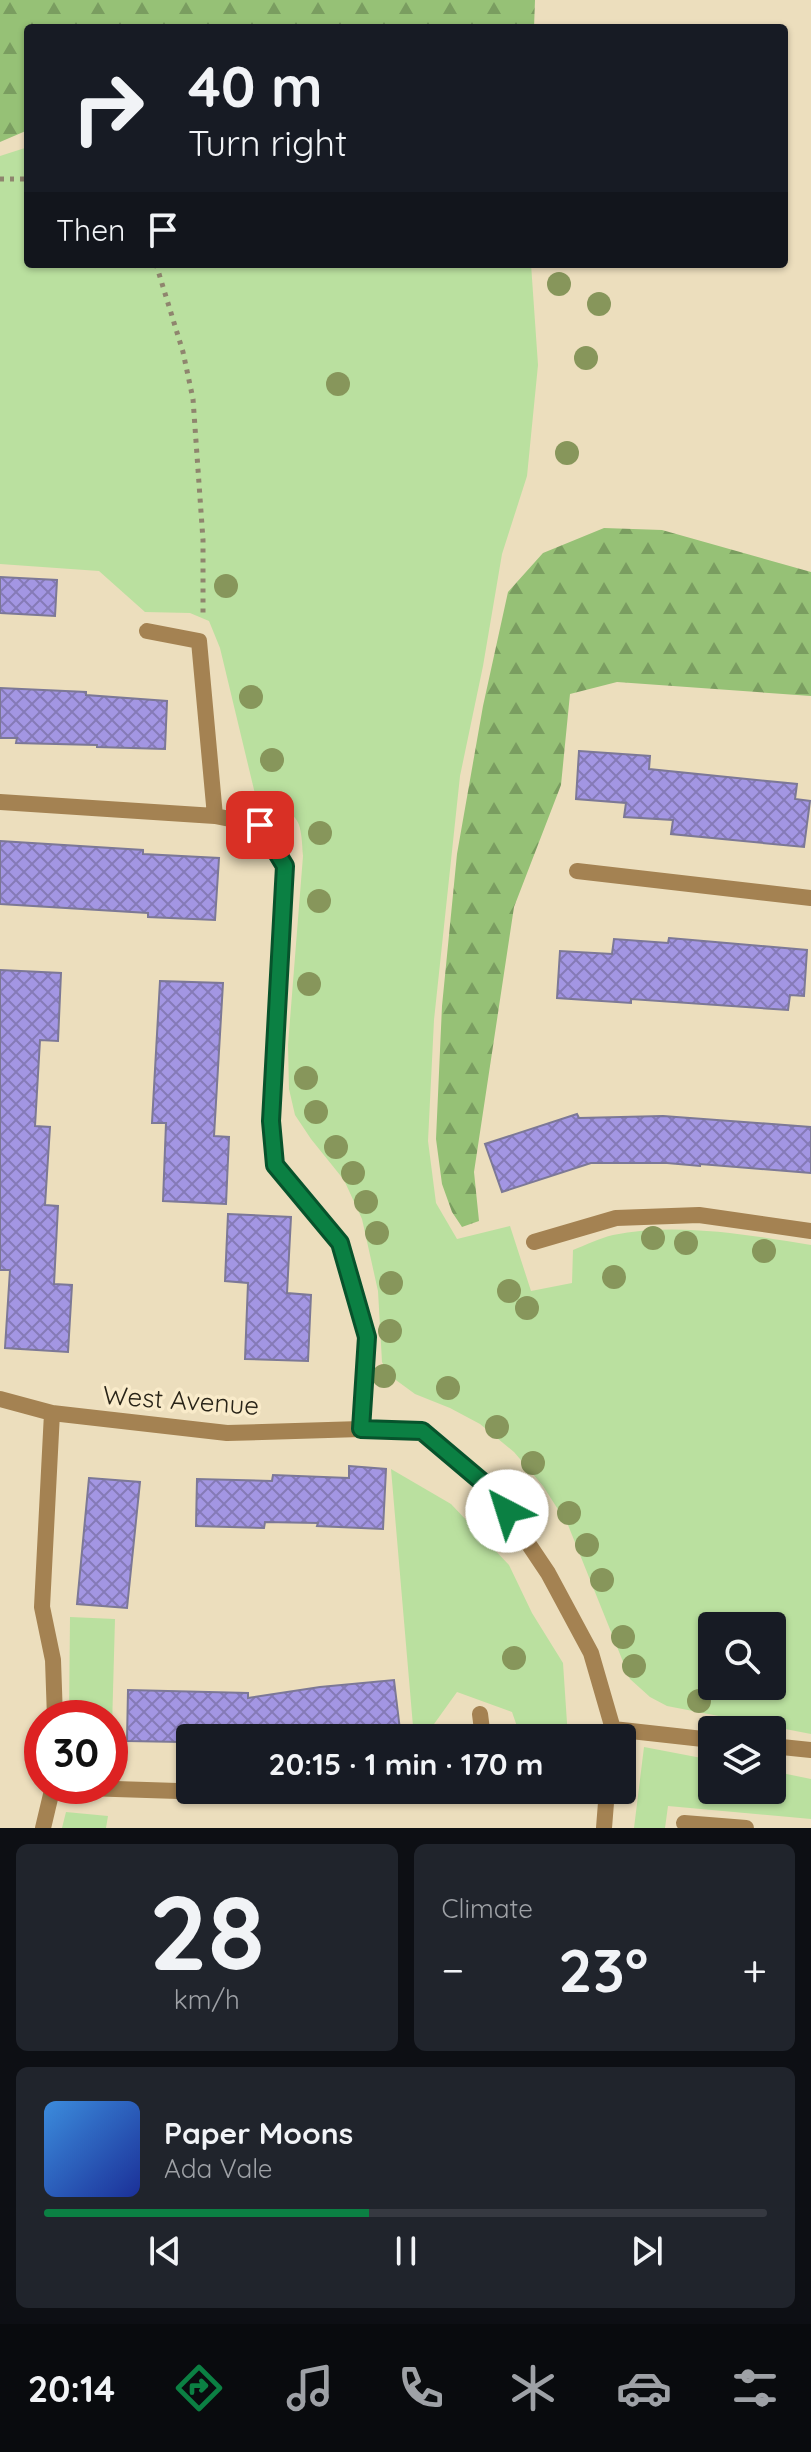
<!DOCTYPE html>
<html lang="en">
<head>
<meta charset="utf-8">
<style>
  body { margin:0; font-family:Quicksand,sans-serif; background:#20242c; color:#f1f3f6; height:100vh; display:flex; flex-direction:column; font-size:30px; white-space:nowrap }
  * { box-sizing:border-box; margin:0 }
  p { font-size:26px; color:#9ea1a6 }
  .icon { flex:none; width:44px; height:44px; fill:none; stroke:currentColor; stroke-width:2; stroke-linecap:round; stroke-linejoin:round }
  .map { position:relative; height:1828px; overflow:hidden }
  .panel { display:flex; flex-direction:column; gap:16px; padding:16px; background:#0d0f14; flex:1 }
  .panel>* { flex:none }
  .banner { position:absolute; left:24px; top:24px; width:764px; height:244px; border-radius:8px; box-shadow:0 2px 6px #0004; background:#171b24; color:#f1f3f6; overflow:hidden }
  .buttons { position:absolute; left:698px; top:1612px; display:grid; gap:16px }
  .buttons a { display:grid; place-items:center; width:88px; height:88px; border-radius:8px; background:#171b24; box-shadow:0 2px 6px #0004; font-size:40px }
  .speed { position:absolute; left:24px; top:1700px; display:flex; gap:16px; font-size:40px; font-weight:700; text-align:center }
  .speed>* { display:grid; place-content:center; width:104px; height:104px; border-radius:50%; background:#171b24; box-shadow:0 2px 6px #0004; line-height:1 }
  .speed .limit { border:12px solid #d22; background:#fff; color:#111 }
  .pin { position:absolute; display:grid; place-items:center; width:68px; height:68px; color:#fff; margin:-34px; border-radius:16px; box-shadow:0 4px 12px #0006 }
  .me { position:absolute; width:88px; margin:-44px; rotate:320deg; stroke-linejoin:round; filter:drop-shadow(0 0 6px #0008) }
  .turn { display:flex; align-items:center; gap:28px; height:168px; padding:0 32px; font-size:36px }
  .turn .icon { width:104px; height:104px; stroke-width:2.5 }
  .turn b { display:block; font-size:56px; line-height:68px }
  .then { display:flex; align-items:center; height:76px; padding:0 32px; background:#0003; gap:16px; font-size:30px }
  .big { font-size:60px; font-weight:700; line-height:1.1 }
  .panel .widget { flex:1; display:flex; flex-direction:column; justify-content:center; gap:12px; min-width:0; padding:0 28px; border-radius:12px; background:#20242c }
  .panel .dial { align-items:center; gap:0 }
  .dial b { font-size:104px; line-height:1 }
  .song { display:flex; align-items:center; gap:24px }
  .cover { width:96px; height:96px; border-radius:12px; background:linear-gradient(135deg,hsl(210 70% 55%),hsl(230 70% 35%)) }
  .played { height:8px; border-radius:4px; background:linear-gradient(90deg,#0b8043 45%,#363941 45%) }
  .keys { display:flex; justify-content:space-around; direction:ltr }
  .heat { display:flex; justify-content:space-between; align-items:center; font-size:44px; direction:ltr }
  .panel .tiles { flex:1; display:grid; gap:16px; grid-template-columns:1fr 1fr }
  .widget:last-child { grid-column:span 2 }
  .trip { position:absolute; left:176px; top:1724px; width:460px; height:80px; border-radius:8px; background:#171b24; box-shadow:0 2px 6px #0004; font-weight:700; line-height:80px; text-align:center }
  .menu { display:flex; height:128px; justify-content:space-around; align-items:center; background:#090b0e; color:#9ea1a6 }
  .menu .icon { width:56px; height:56px }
  .menu .active { color:#0b8043 }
  .menu b { font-size:36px; color:#f1f3f6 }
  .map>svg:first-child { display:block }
  .forest { fill:url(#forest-firs) }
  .green { fill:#bae09f; fill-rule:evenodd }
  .building { fill:url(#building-cross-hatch); stroke:#7c7896; stroke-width:2 }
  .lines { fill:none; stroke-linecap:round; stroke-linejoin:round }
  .path { stroke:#8f856e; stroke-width:5; stroke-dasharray:4 6; stroke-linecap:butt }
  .minor { stroke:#a48252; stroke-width:16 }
  .tree { fill:#87965b }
  .route-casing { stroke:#07532c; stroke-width:20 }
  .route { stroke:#0b8043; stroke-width:14 }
  .labels { text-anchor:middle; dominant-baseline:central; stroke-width:7; stroke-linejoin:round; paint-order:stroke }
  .street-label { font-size:26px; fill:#292418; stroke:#f9ebca }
</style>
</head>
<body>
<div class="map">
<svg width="811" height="1828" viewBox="0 0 811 1828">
  <defs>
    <pattern id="forest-firs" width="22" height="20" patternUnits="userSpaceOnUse" patternTransform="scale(2)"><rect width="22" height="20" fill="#96c176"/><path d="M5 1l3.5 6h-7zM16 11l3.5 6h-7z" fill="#7a9d60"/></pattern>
    <pattern id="building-cross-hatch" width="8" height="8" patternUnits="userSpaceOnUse" patternTransform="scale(2)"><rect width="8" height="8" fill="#a396e3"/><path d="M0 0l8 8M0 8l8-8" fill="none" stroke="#857ab7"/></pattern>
  </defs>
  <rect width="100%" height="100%" fill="#ecdebd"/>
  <path class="forest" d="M 0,0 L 535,0 L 534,28 L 28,28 L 28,130 L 0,142 Z
    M 604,528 L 662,530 L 811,572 L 811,696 L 617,682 L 570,694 L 561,785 L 514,907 L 474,1172 L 479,1221 L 462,1227 L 452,1212 L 442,1184 L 436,1139 L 442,1006 L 457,854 L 483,706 L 508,592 L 543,553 Z"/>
  <path class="green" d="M 28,147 L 28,264 L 531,264 L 538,365 L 527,476 L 502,554 L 483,666 L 460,776 L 434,1020 L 428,1141 L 436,1203 L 457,1239 L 510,1226 L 531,1291 L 572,1283 L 573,1250 C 586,1245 600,1238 613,1235 C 677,1222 748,1235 811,1245 L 811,1734 L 667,1706 L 650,1697 L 630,1679 L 568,1525 L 543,1486 L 514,1452 L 480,1424 L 450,1408 L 415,1394 L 389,1375 L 382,1362 L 378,1291 L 362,1219 L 344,1180 L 311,1139 L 295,1115 L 289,1089 L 288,1045 L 303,856 C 301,807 295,818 256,798 L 220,648 L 209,621 L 190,613 L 145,612 L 99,571 L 0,564 L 0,156 ZM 712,1626 L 772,1626 L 772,1686 L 712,1686 Z
    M 391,1469 L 451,1504 L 509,1565 L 532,1613 L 563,1663 L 568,1738 L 521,1738 L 512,1712 L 457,1692 L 424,1738 L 414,1738 Z
    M 70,1617 L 115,1619 L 111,1763 L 110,1718 L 69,1718 Z
    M 644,1747 L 712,1760 L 712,1790 L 772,1790 L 772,1771 L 811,1779 L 811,1819 L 668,1806 L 665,1828 L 634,1828 Z
    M 66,1812 L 108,1816 L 106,1828 L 62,1828 Z"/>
  <path class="building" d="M 0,577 L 57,580 L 55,616 L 0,613 Z
    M 0,688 L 86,692 L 86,695 L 167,701 L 165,749 L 97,747 L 97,745 L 16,743 L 17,738 L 0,738 Z
    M 579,751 L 650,756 L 649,769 L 797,784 L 795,799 L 810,801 L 804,847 L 671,834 L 673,820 L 624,817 L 626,803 L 576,799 Z
    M 0,841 L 143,850 L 143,854 L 219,858 L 215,920 L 148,917 L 148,913 L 0,904 Z
    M 669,938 L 807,950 L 804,996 L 790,995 L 788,1010 L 631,999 L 631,1003 L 557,998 L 560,951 L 612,954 L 614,939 L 668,943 Z
    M 0,970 L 61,973 L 58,1041 L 40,1040 L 35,1126 L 50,1127 L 45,1205 L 58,1206 L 54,1284 L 72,1285 L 68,1352 L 5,1348 L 10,1270 L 0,1270 Z
    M 160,981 L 223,983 L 214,1136 L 229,1137 L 226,1204 L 163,1201 L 166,1123 L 152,1123 Z
    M 577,1114 L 579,1118 L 663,1116 L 811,1127 L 811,1173 L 700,1164 L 700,1166 L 667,1163 L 591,1163 L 502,1192 L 485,1144 Z
    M 228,1214 L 291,1217 L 287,1293 L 311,1295 L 308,1361 L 245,1359 L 248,1283 L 225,1281 Z
    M 349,1466 L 386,1469 L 383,1529 L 317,1526 L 318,1523 L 265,1522 L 264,1528 L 196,1526 L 197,1479 L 272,1481 L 273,1475 L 349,1478 Z
    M 89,1478 L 140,1482 L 127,1608 L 77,1604 Z
    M 394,1680 L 400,1730 L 332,1738 L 182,1738 L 182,1742 L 127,1741 L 128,1690 L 248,1693 L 248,1698 L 320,1687 Z"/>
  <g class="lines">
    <path class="path" d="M 0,179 L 28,179
      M 156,264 L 183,352 L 193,399 L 203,540 L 203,618"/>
    <path class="minor" d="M 147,631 L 199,641 L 215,816
      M 0,802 L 215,816 L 260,825 L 285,866 L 271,1121 L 275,1165 L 340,1243 L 367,1337 L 361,1429
      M 577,871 L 811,898
      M 534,1242 L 616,1218 L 699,1215 L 811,1231
      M 0,1399 L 52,1413 L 227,1433 L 361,1429 L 422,1431 L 493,1491 L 548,1573 L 591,1653 L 613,1729 L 612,1738
      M 52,1413 L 42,1607 L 53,1660 L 55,1718
      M 480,1714 L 483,1738
      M 613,1729 L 712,1740
      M 772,1746 L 811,1750
      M 53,1787 L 306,1795 L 341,1790
      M 684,1823 L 746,1828
      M 43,1828 L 53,1786
      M 604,1828 L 607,1790"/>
  </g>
  <g class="tree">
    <circle cx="559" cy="284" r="12"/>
    <circle cx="599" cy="304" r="12"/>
    <circle cx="586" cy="358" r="12"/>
    <circle cx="338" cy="384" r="12"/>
    <circle cx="567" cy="453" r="12"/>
    <circle cx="226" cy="586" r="12"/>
    <circle cx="251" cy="697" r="12"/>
    <circle cx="272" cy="760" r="12"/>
    <circle cx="320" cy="833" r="12"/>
    <circle cx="319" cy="901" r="12"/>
    <circle cx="309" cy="984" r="12"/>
    <circle cx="306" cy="1078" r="12"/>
    <circle cx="316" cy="1112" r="12"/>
    <circle cx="336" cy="1147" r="12"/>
    <circle cx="353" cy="1173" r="12"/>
    <circle cx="366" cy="1202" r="12"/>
    <circle cx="377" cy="1233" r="12"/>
    <circle cx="653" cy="1238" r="12"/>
    <circle cx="686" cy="1243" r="12"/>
    <circle cx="764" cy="1251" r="12"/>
    <circle cx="614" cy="1277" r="12"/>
    <circle cx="391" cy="1283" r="12"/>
    <circle cx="509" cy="1291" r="12"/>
    <circle cx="527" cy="1308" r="12"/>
    <circle cx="390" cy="1331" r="12"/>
    <circle cx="384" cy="1376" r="12"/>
    <circle cx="448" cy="1388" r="12"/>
    <circle cx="497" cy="1427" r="12"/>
    <circle cx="533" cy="1463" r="12"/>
    <circle cx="569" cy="1513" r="12"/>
    <circle cx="587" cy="1545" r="12"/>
    <circle cx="602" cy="1580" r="12"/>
    <circle cx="623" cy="1637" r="12"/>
    <circle cx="514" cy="1658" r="12"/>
    <circle cx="634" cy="1666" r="12"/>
    <circle cx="699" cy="1701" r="12"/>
  </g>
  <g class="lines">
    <defs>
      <path id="route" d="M 260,825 L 285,866 L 271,1121 L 275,1165 L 340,1243 L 367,1337 L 361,1429 L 422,1431 L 493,1491 L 507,1511"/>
    </defs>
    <use href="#route" class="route-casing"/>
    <use href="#route" class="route"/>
  </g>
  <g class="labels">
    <g class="street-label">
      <text transform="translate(181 1400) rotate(4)">West Avenue</text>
    </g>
  </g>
</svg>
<div class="buttons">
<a><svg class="icon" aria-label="search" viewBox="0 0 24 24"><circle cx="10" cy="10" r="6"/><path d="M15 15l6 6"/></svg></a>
<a><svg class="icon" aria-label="layers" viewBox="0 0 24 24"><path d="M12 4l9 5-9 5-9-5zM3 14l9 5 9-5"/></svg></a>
</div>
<div class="speed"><div class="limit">30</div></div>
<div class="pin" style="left:260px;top:825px;background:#d93025"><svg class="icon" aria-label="arrive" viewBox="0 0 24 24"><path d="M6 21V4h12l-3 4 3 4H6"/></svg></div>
<svg class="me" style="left:507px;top:1511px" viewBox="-20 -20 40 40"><circle r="19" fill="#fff"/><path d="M0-13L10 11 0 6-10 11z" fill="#0b8043"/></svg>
<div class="trip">20:15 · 1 min · 170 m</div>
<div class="banner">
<div class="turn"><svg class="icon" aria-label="right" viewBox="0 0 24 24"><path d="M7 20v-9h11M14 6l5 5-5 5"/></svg><div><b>40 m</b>Turn right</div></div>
<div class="then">Then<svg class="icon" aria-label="arrive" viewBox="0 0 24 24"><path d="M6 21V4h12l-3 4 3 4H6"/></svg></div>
</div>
</div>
<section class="panel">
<div class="tiles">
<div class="widget dial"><b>28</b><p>km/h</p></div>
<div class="widget"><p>Climate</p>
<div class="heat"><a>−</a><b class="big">23°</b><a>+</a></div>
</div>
<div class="widget">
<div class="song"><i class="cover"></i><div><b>Paper Moons</b><p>Ada Vale</p></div></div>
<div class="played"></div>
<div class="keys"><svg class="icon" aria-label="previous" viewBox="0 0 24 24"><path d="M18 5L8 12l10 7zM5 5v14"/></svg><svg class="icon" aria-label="pause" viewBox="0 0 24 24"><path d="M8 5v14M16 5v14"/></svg><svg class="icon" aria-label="next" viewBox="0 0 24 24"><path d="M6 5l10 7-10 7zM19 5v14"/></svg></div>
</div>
</div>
</section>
<nav class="menu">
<b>20:14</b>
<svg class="icon active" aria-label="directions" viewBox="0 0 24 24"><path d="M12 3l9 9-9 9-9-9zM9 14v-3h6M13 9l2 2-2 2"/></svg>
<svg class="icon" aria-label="music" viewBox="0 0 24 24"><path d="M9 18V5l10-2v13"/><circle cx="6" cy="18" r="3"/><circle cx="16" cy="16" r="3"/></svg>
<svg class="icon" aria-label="phone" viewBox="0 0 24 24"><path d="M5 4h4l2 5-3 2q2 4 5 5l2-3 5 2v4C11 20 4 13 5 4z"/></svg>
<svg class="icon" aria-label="climate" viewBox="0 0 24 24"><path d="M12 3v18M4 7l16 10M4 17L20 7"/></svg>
<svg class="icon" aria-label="car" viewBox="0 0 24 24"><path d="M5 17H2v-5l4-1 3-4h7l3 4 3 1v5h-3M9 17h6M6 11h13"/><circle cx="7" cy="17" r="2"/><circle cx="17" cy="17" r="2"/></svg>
<svg class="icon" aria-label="filters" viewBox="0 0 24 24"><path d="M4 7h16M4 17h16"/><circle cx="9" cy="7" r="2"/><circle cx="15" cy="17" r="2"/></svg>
</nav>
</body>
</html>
